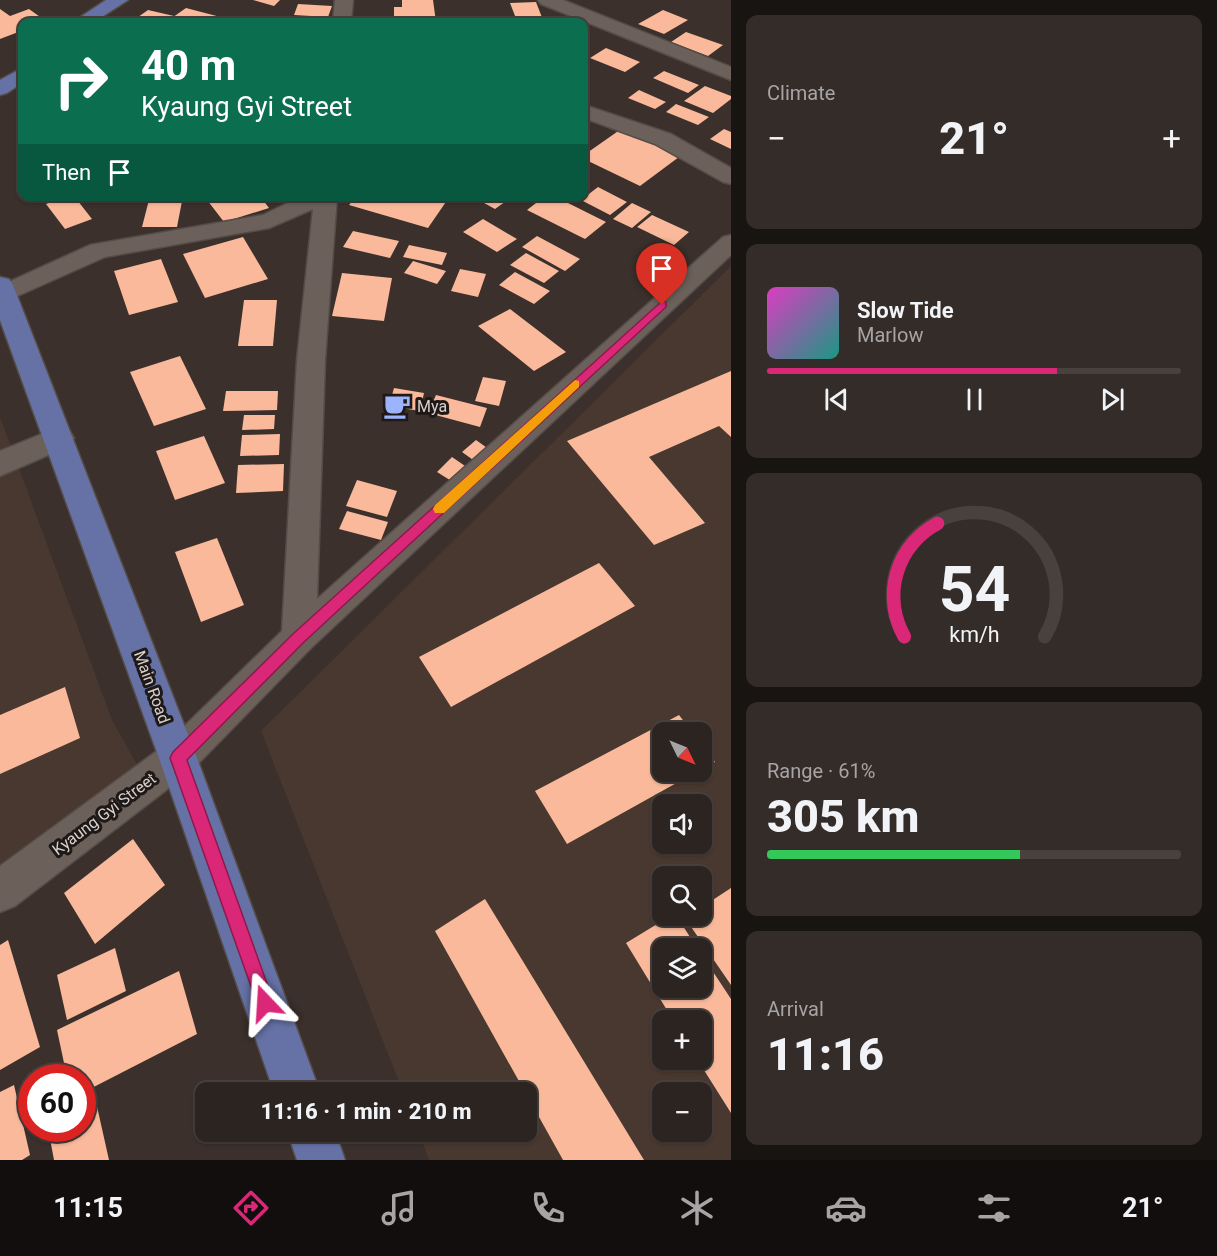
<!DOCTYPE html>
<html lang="en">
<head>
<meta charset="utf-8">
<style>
  body { margin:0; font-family:Roboto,sans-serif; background:#342c29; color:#f1f3f6; height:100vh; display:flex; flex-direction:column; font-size:22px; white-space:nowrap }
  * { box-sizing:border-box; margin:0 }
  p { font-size:20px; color:#a6a4a5 }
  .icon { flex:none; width:33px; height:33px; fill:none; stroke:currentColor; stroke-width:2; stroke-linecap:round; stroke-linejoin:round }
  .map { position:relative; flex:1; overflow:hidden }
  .panel { display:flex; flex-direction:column; gap:15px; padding:15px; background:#181412; width:486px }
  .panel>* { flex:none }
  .hud { position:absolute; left:18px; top:18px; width:570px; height:183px; border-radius:12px; box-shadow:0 2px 4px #0004,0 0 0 2px #48413e; background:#0b6e4f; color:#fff; overflow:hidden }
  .needle { width:39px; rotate:133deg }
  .fabs { position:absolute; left:652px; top:722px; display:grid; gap:12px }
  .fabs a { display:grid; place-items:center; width:60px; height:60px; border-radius:12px; background:#2c2420; box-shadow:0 2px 4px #0004,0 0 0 2px #48413e; font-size:30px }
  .speed { position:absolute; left:18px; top:1064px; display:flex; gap:12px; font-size:30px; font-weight:700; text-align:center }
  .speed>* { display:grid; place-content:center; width:78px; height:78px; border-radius:50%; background:#2c2420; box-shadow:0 2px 4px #0004,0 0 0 2px #48413e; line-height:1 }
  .speed .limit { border:9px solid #d22; background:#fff; color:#111 }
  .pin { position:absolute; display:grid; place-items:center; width:51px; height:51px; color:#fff; margin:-62px -26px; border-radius:50% 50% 50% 0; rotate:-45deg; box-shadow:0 0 6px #0007 }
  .pin .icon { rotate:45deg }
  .me { position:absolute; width:66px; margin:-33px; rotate:340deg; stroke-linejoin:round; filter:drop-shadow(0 0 4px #0008) }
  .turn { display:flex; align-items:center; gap:21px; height:126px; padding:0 24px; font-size:27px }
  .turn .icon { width:78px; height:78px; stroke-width:2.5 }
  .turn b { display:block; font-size:42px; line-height:51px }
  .then { display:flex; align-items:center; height:57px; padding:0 24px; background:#0003; gap:12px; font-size:22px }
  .big { font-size:45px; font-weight:800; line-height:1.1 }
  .panel .widget { flex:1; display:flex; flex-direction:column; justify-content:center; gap:9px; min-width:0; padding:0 21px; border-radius:12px; background:#342c29 }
  .panel .dial { align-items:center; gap:0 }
  .dial svg { height:156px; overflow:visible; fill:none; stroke:#48413e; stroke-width:7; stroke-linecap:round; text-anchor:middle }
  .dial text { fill:#f1f3f6; stroke:none }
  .song { display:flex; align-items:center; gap:18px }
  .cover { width:72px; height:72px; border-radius:9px; background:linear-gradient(135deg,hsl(310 70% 55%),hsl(170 70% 35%)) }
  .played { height:6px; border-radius:3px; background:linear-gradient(90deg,#db2777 70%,#48413e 70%) }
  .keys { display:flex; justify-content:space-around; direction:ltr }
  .heat { display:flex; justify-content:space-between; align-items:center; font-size:33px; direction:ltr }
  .charge { height:9px; border-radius:4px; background:linear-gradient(90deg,#34c759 61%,#48413e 0) }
  .trip { position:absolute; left:195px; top:1082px; width:342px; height:60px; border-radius:12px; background:#2c2420; box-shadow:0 2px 4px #0004,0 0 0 2px #48413e; font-weight:800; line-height:60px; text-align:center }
  .tabs { display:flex; height:96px; justify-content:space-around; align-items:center; background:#120e0d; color:#a6a4a5 }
  .tabs .icon { width:42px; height:42px }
  .tabs .selected { color:#db2777 }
  .tabs b { font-size:27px; color:#f1f3f6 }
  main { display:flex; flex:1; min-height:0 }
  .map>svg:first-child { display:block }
  .built { fill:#493830; fill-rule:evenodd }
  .building { fill:#f9b99a }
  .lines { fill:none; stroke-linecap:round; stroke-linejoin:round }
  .minor-casing { stroke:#544c48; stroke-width:3 }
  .major-casing { stroke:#544c48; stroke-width:3 }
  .minor { fill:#6b605a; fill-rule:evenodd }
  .major { fill:#6672a6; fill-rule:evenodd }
  .route { fill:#db2777; stroke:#8e194d; stroke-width:1.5 }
  .slow { fill:#f59e0b }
  .labels { text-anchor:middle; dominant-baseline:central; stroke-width:6; stroke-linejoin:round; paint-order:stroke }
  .poi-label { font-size:16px; fill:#d7d0cd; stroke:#1e1917; text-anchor:start }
  .street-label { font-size:16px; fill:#d7d0cd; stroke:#1e1917 }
</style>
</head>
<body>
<main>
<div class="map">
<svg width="731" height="1160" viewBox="0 0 731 1160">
  <rect width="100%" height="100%" fill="#3b302b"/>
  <path class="built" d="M 731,266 L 731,1160 L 429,1160 L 418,1131 L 526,1131 L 526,1092 L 403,1092 L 261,731 ZM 663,732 L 702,732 L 702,771 L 663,771 ZM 663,804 L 702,804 L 702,843 L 663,843 ZM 663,876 L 702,876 L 702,915 L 663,915 ZM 663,948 L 702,948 L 702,987 L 663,987 ZM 663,1020 L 702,1020 L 702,1059 L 663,1059 ZM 663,1092 L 702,1092 L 702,1131 L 663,1131 Z
    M 0,417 L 112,720 L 139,768 L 0,867 Z"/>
  <path class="building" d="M 253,0 L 280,0 L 274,6 Z
    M 402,0 L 433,0 L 436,22 L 400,22 L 400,17 L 394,17 L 394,7 L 402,7 Z
    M 536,2 L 543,20 L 517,21 L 510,3 Z
    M 298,4 L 332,6 L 328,17 L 294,15 Z
    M 186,8 L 232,20 L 229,22 L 166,22 Z
    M 0,9 L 10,16 L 29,9 L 43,19 L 33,22 L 22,22 L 22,26 L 17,28 L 21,31 L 0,39 Z
    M 148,10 L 174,16 L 165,22 L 131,22 Z
    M 663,10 L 688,20 L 664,34 L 638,24 Z
    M 686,32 L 723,45 L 708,56 L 671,42 Z
    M 606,48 L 640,62 L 625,72 L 590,58 Z
    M 664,71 L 699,85 L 688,93 L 653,78 Z
    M 705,86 L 731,96 L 731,99 L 713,113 L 684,101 Z
    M 639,90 L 666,102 L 655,109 L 628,98 Z
    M 676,104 L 709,117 L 698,125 L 666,112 Z
    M 624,127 L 683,154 L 640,186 L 584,159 L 584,155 Z
    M 724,129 L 731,132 L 731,149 L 710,139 Z
    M 598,187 L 627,202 L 610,215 L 581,200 Z
    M 67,196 L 74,196 L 92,219 L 65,229 L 46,204 Z
    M 150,196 L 183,196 L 177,227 L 142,227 Z
    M 204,196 L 260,196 L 269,208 L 224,222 Z
    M 356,196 L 450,196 L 428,228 L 349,205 Z
    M 478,196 L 513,196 L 495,209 L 475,198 Z
    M 545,196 L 554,196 L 606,222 L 585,239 L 527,210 Z
    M 632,203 L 651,212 L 632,228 L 613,219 Z
    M 652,215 L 689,232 L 674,245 L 637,227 Z
    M 483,219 L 517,239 L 497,252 L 463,232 Z
    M 353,231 L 399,241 L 390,258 L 343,247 Z
    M 537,236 L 580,259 L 565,271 L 522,247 Z
    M 243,237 L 268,279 L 205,298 L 183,254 Z
    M 409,245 L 447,253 L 442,265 L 403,257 Z
    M 526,253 L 559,271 L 544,283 L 510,265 Z
    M 161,259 L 178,302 L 129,315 L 114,271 Z
    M 413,261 L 446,271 L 437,284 L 404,273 Z
    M 460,269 L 486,274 L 478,297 L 451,291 Z
    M 515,272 L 550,291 L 534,304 L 499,285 Z
    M 342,273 L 392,278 L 384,321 L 332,316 Z
    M 244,300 L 277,300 L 273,346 L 238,346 Z
    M 510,309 L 566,352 L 534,371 L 478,326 Z
    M 180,356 L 206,409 L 154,426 L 130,372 Z
    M 731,371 L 731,437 L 719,426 L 649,457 L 705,523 L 654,545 L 567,441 Z
    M 483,377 L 506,381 L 499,406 L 475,401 Z
    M 394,388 L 424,393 L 420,411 L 389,406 Z
    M 226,391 L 278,391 L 277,410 L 223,411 Z
    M 436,395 L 487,408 L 480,427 L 428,413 Z
    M 244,415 L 275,415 L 274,429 L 242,430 Z
    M 280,434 L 279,455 L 240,456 L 242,435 Z
    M 204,436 L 225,483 L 175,500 L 156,451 Z
    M 476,440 L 490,450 L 476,462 L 462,452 Z
    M 452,457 L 468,468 L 453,482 L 437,472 Z
    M 284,464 L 283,491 L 236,493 L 238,465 Z
    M 357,480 L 397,491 L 387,517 L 346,506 Z
    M 347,511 L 388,522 L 381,540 L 339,529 Z
    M 217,538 L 244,605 L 201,622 L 175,552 Z
    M 599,563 L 635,606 L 451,707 L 419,657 Z
    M 65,687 L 80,738 L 0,774 L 0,715 Z
    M 679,715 L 692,732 L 663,732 L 663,771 L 698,771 L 567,844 L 535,791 Z
    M 702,745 L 715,762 L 702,769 Z
    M 133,839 L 165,885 L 95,944 L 64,893 Z
    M 731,888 L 731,985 L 685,918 L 690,915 L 702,915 L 702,907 Z
    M 485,899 L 644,1160 L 563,1160 L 435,931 Z
    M 672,915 L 676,915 L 697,948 L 663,948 L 663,987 L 702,987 L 702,955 L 731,999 L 731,1113 L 697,1059 L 702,1059 L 702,1020 L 673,1020 L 626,943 Z
    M 8,940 L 40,1047 L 0,1070 L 0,945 Z
    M 115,948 L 126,991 L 67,1020 L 57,975 Z
    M 179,971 L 197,1034 L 82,1093 L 82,1077 L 67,1077 L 57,1030 Z
    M 14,1085 L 30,1155 L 22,1160 L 0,1160 L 0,1092 Z
    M 96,1102 L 109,1160 L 54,1160 L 48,1128 L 82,1128 L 82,1109 Z"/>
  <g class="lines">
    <defs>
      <path id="minor" d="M 335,0 L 353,0 L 351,22 L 333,22 Z
        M 538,0 L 563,0 L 731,67 L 731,80 L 541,4 Z
        M 584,105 L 671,134 L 731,168 L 731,184 L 723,182 L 655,144 L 584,118 Z
        M 302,196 L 337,196 L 325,360 L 317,599 L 723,237 L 731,235 L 731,255 L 311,648 L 191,771 L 15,906 L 0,912 L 0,866 L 165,745 L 282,631 L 297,360 L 313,209 L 269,228 L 105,257 L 4,302 L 0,301 L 0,286 L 90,245 L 263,215 Z
        M 59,427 L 69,430 L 74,438 L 69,446 L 0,476 L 0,451 Z"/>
      <path id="major" d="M 106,0 L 128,0 L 94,22 L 73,22 Z
        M 22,68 L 22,83 L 7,93 L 0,95 L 0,80 Z
        M 0,277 L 9,279 L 13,285 L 197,758 L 320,1092 L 274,1092 L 159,758 L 0,320 Z
        M 287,1131 L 335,1131 L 345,1160 L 297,1160 Z"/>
    </defs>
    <use href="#minor" class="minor-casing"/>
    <use href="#major" class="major-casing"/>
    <use href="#minor" class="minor"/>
    <use href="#major" class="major"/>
  </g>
  <path class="route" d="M 662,301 L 666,302 L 666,307 L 304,642 L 187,760 L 274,1003 L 272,1009 L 265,1012 L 259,1009 L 170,758 L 173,752 L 294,633 Z"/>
  <path class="slow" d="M 575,380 L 579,381 L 579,387 L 444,513 L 435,513 L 433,509 L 435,505 Z"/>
  <defs>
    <symbol id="cafe-bare" viewBox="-9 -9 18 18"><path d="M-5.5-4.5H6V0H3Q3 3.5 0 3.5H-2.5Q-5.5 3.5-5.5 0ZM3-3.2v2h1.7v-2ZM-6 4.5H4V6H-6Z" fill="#9bb4fd" stroke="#1e1917" stroke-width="2.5" paint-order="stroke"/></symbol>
  </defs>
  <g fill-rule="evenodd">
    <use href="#cafe-bare" x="378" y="387" width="38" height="38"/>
  </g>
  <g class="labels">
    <g class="poi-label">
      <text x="417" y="406">Mya</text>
    </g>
    <g class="street-label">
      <text transform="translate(152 687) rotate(70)">Main Road</text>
      <text transform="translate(104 814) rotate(-37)">Kyaung Gyi Street</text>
    </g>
  </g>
</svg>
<div class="fabs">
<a><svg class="needle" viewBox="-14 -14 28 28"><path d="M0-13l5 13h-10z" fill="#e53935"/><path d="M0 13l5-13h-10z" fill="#a6a4a5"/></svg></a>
<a><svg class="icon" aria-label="sound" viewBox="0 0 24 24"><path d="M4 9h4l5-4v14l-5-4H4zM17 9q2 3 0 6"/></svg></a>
<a><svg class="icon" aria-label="search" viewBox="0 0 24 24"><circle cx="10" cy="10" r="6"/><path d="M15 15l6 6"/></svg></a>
<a><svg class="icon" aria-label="layers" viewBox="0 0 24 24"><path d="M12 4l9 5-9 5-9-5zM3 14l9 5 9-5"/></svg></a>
<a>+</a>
<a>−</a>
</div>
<div class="speed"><div class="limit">60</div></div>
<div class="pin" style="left:662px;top:305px;background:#d93025"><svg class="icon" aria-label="arrive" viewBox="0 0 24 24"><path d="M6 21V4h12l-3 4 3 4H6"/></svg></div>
<svg class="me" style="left:265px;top:1003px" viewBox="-20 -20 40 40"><path d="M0-17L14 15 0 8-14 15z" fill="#db2777" stroke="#fff" stroke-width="4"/></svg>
<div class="trip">11:16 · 1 min · 210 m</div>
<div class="hud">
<div class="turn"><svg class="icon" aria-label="right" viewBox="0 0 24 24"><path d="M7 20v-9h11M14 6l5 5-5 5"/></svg><div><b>40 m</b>Kyaung Gyi Street</div></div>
<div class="then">Then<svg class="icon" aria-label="arrive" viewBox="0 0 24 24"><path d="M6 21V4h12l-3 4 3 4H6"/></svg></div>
</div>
</div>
<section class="panel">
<div class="widget"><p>Climate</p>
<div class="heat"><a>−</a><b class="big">21°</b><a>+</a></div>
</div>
<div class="widget">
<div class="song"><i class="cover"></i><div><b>Slow Tide</b><p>Marlow</p></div></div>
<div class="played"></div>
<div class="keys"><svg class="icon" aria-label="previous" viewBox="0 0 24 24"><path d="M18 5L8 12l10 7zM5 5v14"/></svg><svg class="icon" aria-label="pause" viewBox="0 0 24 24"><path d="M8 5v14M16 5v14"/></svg><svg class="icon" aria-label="next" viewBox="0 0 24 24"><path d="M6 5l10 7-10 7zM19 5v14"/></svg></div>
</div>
<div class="widget dial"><svg viewBox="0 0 100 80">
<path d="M14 69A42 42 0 1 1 86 69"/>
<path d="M14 69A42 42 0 0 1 31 11" stroke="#db2777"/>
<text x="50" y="56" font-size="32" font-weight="700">54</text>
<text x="50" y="72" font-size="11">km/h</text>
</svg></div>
<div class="widget"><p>Range · 61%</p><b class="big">305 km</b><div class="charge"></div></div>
<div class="widget"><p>Arrival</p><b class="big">11:16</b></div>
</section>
</main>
<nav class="tabs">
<b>11:15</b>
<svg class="icon selected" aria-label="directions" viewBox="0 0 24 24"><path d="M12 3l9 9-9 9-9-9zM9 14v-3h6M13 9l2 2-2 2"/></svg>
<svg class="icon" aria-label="music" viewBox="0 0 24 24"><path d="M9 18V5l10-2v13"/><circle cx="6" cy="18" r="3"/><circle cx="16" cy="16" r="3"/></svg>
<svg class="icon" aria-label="phone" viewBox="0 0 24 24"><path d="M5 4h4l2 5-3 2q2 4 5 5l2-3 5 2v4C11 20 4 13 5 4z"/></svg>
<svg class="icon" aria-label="climate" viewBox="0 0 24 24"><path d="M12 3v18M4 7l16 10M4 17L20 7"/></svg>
<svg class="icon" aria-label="car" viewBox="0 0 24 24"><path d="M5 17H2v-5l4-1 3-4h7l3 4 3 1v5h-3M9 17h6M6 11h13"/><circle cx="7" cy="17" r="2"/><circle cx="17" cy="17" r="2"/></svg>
<svg class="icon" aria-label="filters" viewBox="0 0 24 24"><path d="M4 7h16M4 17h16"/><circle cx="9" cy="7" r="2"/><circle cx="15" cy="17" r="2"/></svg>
<b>21°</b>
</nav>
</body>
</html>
